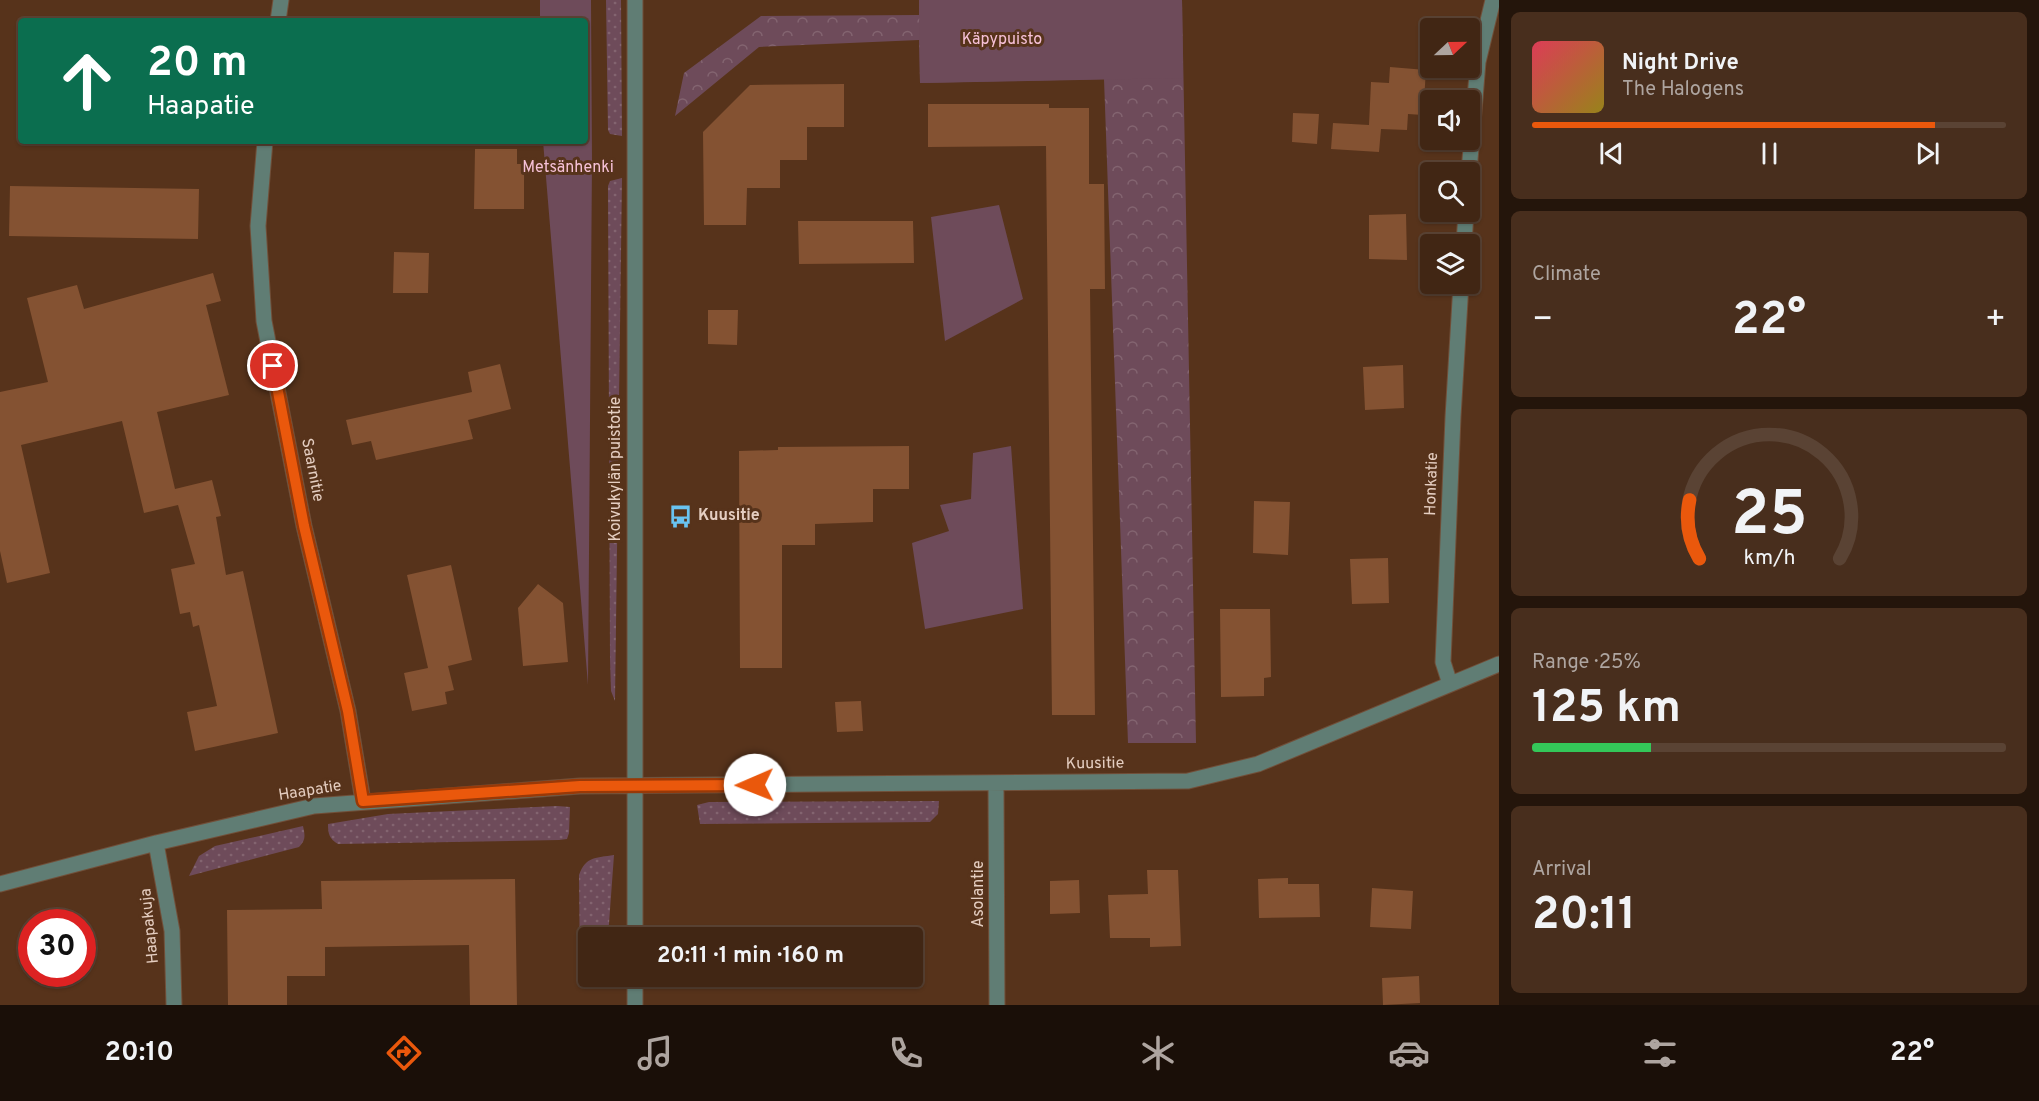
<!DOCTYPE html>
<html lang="en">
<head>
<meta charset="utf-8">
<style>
  body { margin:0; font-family:Overpass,sans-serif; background:#482e1d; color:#f1f3f6; height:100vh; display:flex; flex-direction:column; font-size:22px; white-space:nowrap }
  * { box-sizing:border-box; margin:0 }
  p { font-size:20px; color:#aea5a0 }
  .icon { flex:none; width:33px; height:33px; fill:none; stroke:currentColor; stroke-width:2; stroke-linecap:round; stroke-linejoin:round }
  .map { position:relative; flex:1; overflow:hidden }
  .details { display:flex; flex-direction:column; gap:12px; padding:12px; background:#24150b; width:540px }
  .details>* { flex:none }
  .guide { position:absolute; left:18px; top:18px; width:570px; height:126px; border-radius:6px; box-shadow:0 2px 4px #0004,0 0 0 2px #5a4334; background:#0b6e4f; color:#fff; overflow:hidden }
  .needle { width:39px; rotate:68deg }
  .buttons { position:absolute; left:1420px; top:18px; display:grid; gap:12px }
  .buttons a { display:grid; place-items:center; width:60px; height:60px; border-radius:6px; background:#412614; box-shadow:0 2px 4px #0004,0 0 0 2px #5a4334; font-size:30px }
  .speed { position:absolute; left:18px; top:909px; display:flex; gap:12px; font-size:30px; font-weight:700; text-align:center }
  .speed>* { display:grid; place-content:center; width:78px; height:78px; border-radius:50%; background:#412614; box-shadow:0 2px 4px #0004,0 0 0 2px #5a4334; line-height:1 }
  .speed .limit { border:9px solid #d22; background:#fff; color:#111 }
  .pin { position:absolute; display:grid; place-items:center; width:51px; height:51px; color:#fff; margin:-26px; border:3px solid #fff; border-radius:50%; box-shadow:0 2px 6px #0007 }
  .me { position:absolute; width:66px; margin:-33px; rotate:269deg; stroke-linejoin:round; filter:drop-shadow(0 0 4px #0008) }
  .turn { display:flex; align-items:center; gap:21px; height:126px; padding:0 30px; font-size:27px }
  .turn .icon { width:78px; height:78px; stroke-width:2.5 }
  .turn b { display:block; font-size:42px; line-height:51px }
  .big { font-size:45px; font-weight:700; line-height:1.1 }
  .details .card { flex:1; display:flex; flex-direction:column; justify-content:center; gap:9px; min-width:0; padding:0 21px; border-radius:9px; background:#482e1d }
  .details .dial { align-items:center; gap:0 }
  .dial svg { height:156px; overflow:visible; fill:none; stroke:#5a4334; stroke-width:7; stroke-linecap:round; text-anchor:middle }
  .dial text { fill:#f1f3f6; stroke:none }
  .song { display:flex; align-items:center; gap:18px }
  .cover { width:72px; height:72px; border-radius:9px; background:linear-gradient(135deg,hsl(350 70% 55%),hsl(50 70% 35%)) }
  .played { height:6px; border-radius:3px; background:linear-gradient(90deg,#ea580c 85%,#5a4334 85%) }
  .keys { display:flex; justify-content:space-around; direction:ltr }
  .heat { display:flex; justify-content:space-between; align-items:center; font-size:33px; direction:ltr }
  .charge { height:9px; border-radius:4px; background:linear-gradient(90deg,#34c759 25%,#5a4334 0) }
  .trip { position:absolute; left:578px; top:927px; width:345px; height:60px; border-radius:6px; background:#412614; box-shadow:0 2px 4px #0004,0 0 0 2px #5a4334; font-weight:700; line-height:60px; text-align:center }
  .tabs { display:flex; height:96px; justify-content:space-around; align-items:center; background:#1a0f08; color:#aea5a0 }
  .tabs .icon { width:42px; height:42px }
  .tabs .on { color:#ea580c }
  .tabs b { font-size:27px; color:#f1f3f6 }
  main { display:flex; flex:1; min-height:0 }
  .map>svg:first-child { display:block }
  .grass { fill:url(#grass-dots) }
  .forest { fill:url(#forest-crowns) }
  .park { fill:#6e4b5a }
  .building { fill:#845232 }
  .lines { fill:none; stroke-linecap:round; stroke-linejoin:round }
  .minor-casing { stroke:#714f39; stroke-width:17 }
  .minor { stroke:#607d74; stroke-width:15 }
  .route-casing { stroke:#983908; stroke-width:15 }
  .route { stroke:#ea580c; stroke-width:10 }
  .labels { text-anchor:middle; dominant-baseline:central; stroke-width:6; stroke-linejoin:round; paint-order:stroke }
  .park-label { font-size:16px; fill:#f6c1d7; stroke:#57331b }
  .street-label { font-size:16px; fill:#e5cec1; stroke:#57331b }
  .poi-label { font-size:16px; font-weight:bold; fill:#e5cec1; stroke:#57331b; text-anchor:start }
</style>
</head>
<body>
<main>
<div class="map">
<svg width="1499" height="1005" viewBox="0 0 1499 1005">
  <defs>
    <pattern id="grass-dots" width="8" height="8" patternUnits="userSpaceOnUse" patternTransform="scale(1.5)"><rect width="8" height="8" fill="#6e4b5a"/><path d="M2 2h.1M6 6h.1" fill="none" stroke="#836470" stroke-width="1.8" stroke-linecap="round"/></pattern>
    <pattern id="forest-crowns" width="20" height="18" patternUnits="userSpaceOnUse" patternTransform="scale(1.5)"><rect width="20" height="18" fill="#6e4b5a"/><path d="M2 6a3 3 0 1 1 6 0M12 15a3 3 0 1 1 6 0" fill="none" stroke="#836470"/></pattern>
  </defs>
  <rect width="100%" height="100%" fill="#57331b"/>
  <path class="grass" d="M 606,0 L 621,0 L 622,136 L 610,134 L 608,130 Z
    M 622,178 L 615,701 L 611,691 L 610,659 L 608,186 L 610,181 Z
    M 939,801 L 938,814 L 930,822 L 700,824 L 697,805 L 709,802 Z
    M 557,806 L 570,807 L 569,833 L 567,839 L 559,840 L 338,844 C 329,839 328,833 328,824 L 388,814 Z
    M 303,826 C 305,835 306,840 299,847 L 189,876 L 199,856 L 215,846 Z
    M 614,855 L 608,937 L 588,938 L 588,976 L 604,977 L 603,982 L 582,982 L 580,977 L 579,875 C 586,856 596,858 614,855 Z"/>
  <path class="forest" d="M 919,0 L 1182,0 L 1196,743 L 1128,743 L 1104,79 L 920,83 L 919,40 L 759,47 L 675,116 L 684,73 L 761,16 L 919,15 Z"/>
  <path class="park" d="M 540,0 L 591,0 L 592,161 L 588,685 L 543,141 L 585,141 L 585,21 L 540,21 Z
    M 919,0 L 1182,0 L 1183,78 L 920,83 Z
    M 999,205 L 1023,299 L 945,341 L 931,217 Z
    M 1011,446 L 1023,609 L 925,629 L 912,543 L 949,531 L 940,505 L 971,499 L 973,453 Z"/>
  <path class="building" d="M 1390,67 L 1426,70 L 1423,115 L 1408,114 L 1407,130 L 1381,129 L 1379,152 L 1331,149 L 1333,123 L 1369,125 L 1371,82 L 1389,83 Z
    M 844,84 L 844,127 L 807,127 L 807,160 L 780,160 L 780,188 L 747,188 L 746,225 L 704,225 L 703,132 L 750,85 Z
    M 928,104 L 1049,104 L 1049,108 L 1089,108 L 1089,184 L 1104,184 L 1105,289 L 1090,289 L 1095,715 L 1052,715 L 1046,146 L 928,147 Z
    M 1293,113 L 1319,114 L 1317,144 L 1292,142 Z
    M 475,149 L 517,149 L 517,164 L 524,164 L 524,209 L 474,209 Z
    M 10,186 L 199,189 L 198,239 L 9,236 Z
    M 1406,214 L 1407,260 L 1369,259 L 1369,215 Z
    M 798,221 L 913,221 L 914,263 L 799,264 Z
    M 394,252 L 429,253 L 428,293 L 393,293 Z
    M 213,273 L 221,301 L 206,305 L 229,395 L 157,412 L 175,489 L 212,480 L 221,516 L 216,517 L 226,575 L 243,571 L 278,733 L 195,751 L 187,712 L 217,706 L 199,625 L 193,627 L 190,612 L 180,614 L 171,569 L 195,564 L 178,505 L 144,513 L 122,421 L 21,445 L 50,573 L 7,583 L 0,551 L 0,392 L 48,382 L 27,298 L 77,285 L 84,309 Z
    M 708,310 L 738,310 L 737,345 L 708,344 Z
    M 500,364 L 511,409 L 468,420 L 473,439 L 376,460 L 371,441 L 352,445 L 346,420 L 472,392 L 468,372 Z
    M 1403,365 L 1404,408 L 1365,410 L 1363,367 Z
    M 909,446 L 909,489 L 873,489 L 873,522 L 815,524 L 815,545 L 782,545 L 782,668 L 740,668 L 739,451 L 778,450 L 778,447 Z
    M 1254,501 L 1290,502 L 1288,555 L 1253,553 Z
    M 1388,558 L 1389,603 L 1352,604 L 1350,559 Z
    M 451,565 L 472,660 L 448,666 L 454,690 L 445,692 L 447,704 L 412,711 L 404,673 L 428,668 L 407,575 Z
    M 538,584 L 563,603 L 568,662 L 523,666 L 518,608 Z
    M 1220,609 L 1270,609 L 1271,677 L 1264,678 L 1264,696 L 1221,697 Z
    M 861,701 L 863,731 L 837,732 L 835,702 Z
    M 1147,870 L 1178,870 L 1181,946 L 1150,947 L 1150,938 L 1110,938 L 1108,895 L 1148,894 Z
    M 1288,878 L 1288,884 L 1319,884 L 1320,917 L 1259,918 L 1258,879 Z
    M 515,879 L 517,1005 L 470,1005 L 469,945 L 325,947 L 325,976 L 287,976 L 287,1005 L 228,1005 L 227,910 L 322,909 L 321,881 Z
    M 1079,880 L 1080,913 L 1050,914 L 1050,881 Z
    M 1372,888 L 1413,891 L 1411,929 L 1370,927 Z
    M 1419,976 L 1420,1003 L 1383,1005 L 1382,978 Z"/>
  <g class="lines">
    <defs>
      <path id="minor" d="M 278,21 L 281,0
        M 265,141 L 258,226 L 264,321 L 304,526 L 348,711 L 363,801
        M 1469,172 L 1478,62 L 1493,0
        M 1464,244 L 1466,212
        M 1450,684 L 1443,662 L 1453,417 L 1461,284
        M 996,783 L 997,1005
        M 156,843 L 172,931 L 174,1005
        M 0,884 L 156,843 L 314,806 L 580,786 L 1188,781 L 1258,764 L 1499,664
        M 635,938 L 635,0
        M 635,976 L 635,1005"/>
    </defs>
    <use href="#minor" class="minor-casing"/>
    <use href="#minor" class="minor"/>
  </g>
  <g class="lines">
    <defs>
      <path id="route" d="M 273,366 L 304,526 L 348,711 L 363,801 L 580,786 L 755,785"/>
    </defs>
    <use href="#route" class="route-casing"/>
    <use href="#route" class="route"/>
  </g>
  <defs>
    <symbol id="bus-bare" viewBox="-9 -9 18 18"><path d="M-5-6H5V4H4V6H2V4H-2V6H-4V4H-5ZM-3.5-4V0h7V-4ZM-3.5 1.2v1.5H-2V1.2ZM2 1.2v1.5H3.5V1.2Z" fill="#69c3f1" stroke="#57331b" stroke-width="2.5" paint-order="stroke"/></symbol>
  </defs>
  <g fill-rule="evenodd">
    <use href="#bus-bare" x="664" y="500" width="33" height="33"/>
  </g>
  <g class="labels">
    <g class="park-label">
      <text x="1002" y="40">Käpypuisto</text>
      <text x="568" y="168">Metsänhenki</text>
    </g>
    <g class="street-label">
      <text transform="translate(616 469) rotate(-90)">Koivukylän puistotie</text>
      <text transform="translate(312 470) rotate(79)">Saarnitie</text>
      <text transform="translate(1432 484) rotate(-88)">Honkatie</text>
      <text transform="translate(1095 764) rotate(-1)">Kuusitie</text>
      <text transform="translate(310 791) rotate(-9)">Haapatie</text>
      <text transform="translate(979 894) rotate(-90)">Asolantie</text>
      <text transform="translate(150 926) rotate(-96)">Haapakuja</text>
    </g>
    <g class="poi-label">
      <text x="698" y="516">Kuusitie</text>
    </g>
  </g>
</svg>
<div class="buttons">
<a><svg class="needle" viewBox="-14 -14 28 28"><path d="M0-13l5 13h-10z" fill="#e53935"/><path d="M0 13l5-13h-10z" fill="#aea5a0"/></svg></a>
<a><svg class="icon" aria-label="sound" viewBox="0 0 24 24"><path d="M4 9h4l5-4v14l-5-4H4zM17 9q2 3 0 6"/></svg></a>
<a><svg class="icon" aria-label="search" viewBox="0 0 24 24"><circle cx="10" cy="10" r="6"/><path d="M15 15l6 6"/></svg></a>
<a><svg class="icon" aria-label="layers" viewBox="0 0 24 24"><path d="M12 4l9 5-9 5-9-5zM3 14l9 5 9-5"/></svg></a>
</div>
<div class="speed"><div class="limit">30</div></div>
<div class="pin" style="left:273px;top:366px;background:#d93025"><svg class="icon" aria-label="arrive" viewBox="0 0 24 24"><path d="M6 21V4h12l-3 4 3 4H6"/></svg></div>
<svg class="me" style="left:755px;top:785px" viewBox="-20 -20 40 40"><circle r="19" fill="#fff"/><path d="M0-13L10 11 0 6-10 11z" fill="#ea580c"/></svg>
<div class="trip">20:11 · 1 min · 160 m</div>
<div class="guide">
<div class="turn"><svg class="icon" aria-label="ahead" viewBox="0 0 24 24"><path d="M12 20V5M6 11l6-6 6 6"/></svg><div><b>20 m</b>Haapatie</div></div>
</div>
</div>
<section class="details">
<div class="card">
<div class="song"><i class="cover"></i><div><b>Night Drive</b><p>The Halogens</p></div></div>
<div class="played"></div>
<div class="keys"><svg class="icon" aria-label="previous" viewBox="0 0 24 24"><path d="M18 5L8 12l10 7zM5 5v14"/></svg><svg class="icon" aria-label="pause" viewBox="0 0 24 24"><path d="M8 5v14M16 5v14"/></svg><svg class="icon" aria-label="next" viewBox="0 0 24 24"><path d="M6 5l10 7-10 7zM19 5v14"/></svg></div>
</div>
<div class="card"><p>Climate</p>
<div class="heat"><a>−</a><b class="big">22°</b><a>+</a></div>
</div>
<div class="card dial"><svg viewBox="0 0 100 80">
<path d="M14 69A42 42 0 1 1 86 69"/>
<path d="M14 69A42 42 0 0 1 9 39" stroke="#ea580c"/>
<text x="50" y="56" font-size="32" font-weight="700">25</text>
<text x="50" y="72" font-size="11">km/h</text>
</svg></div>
<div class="card"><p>Range · 25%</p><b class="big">125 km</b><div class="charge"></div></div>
<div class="card"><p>Arrival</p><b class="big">20:11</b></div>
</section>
</main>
<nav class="tabs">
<b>20:10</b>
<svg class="icon on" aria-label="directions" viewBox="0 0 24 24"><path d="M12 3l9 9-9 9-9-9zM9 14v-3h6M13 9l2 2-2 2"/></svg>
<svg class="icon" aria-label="music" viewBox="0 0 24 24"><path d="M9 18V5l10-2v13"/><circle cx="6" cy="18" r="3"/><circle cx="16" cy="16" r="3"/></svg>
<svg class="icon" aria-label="phone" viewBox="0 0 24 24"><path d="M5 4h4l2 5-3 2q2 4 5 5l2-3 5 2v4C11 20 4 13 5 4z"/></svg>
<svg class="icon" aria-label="climate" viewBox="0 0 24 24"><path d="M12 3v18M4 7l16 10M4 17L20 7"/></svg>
<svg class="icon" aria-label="car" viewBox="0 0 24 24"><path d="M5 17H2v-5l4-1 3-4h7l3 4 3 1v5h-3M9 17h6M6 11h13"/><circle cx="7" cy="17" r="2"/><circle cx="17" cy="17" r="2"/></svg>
<svg class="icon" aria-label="filters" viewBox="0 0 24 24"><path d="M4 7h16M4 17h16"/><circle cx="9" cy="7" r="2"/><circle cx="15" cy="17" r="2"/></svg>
<b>22°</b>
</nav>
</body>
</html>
